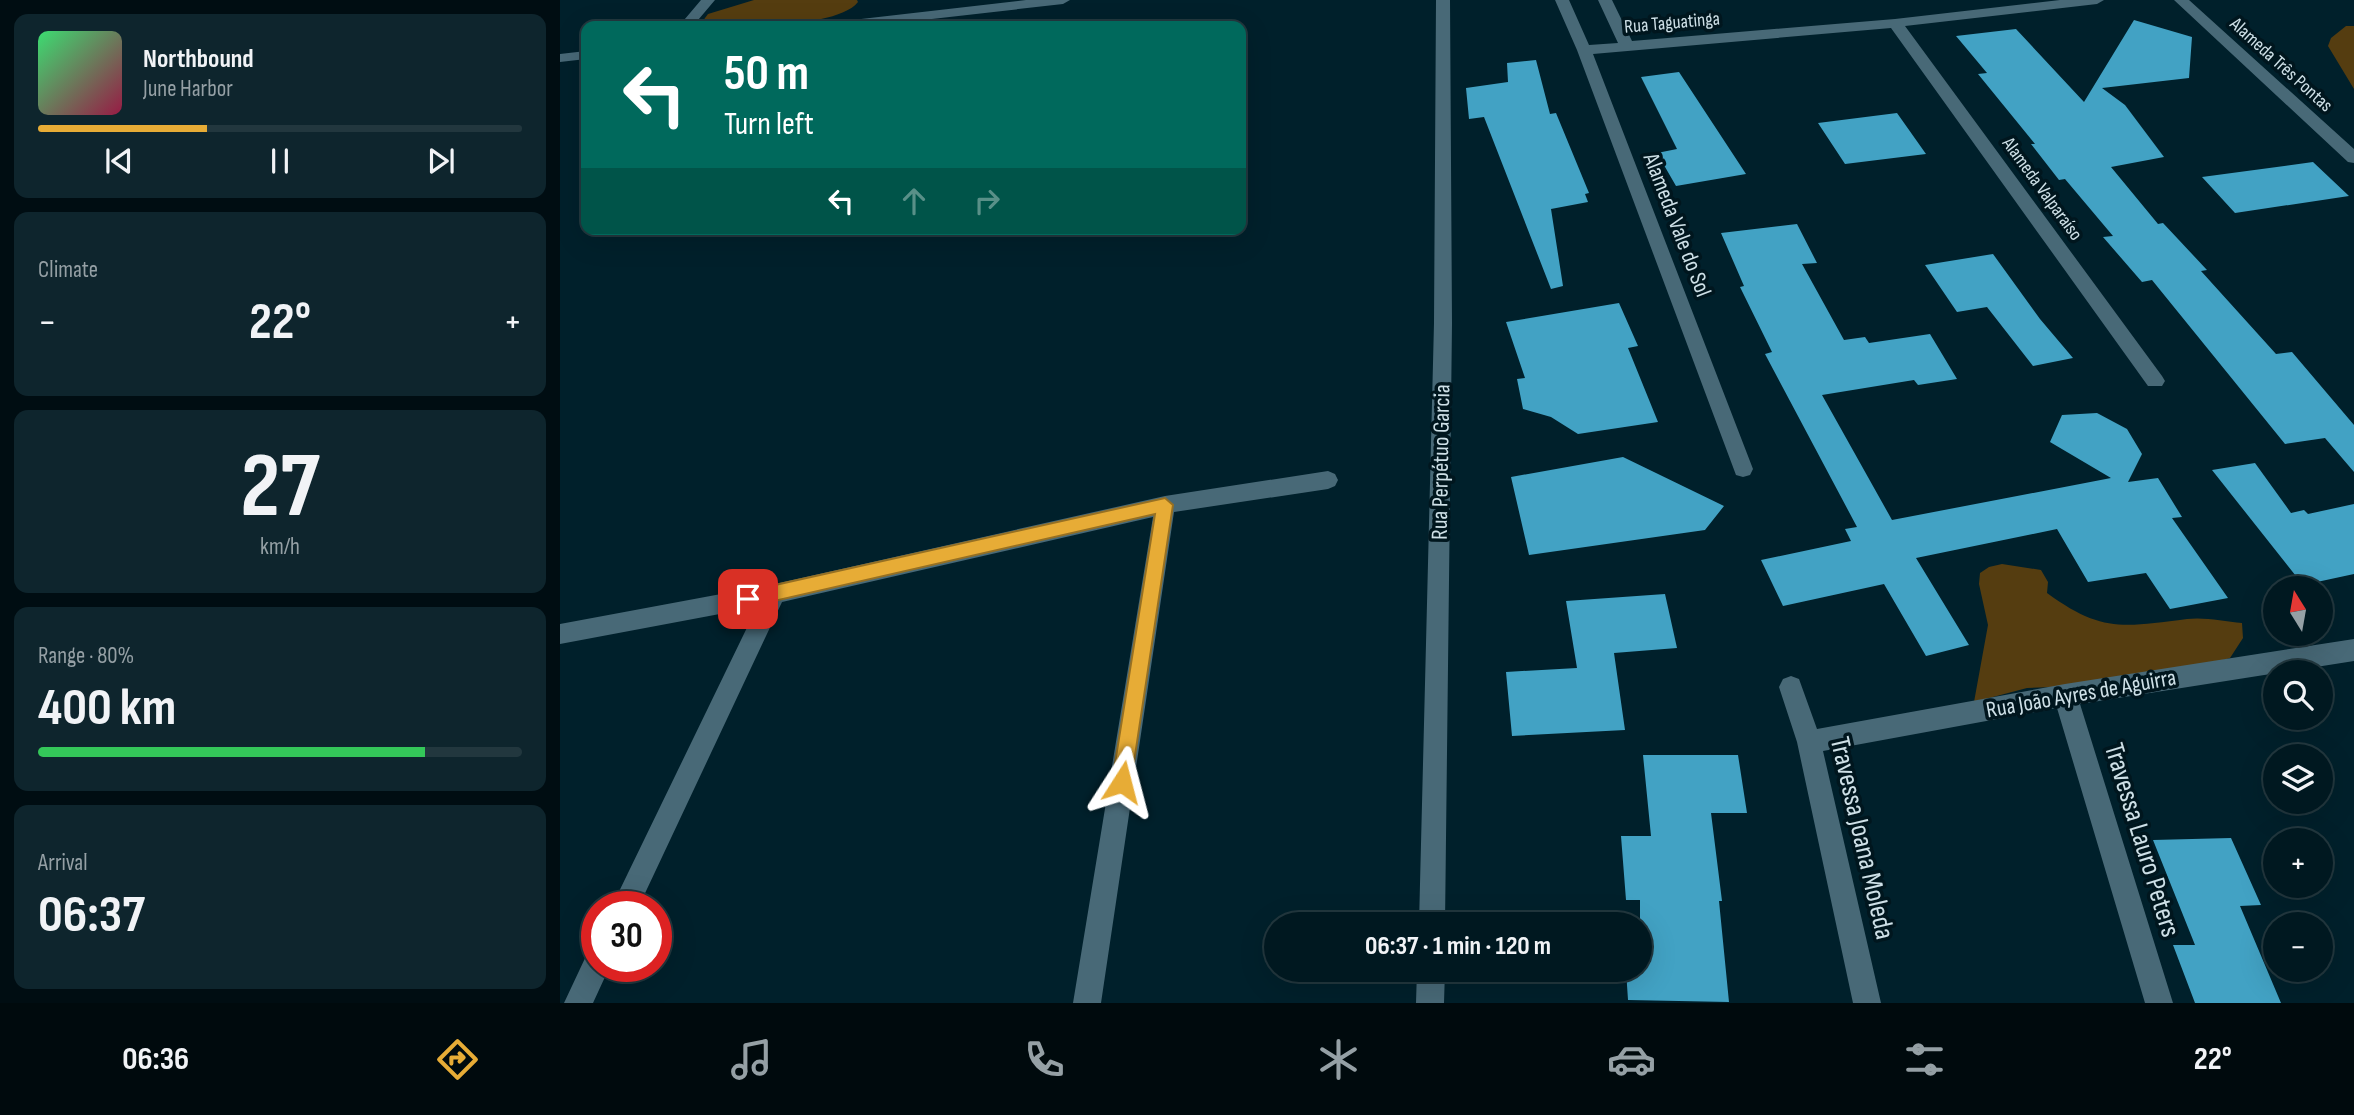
<!DOCTYPE html>
<html lang="en">
<head>
<meta charset="utf-8">
<style>
  body { margin:0; font-family:"Sofia Sans Condensed",sans-serif; background:#0e252d; color:#f1f3f6; height:100vh; display:flex; flex-direction:column; font-size:26px; white-space:nowrap }
  * { box-sizing:border-box; margin:0 }
  p { font-size:23px; color:#95a0a5 }
  .icon { flex:none; width:38px; height:38px; fill:none; stroke:currentColor; stroke-width:2; stroke-linecap:round; stroke-linejoin:round }
  .map { position:relative; flex:1; overflow:hidden }
  .details { display:flex; flex-direction:column; gap:14px; padding:14px; background:#000d12; width:560px }
  .details>* { flex:none }
  .hud { position:absolute; left:21px; top:21px; width:665px; height:214px; border-radius:14px; box-shadow:0 7px 28px #0002,0 0 0 2px #22373e; background:#00695c; color:#fff; overflow:hidden }
  .needle { width:46px; rotate:349deg }
  .controls { position:absolute; left:1703px; top:576px; display:grid; gap:14px }
  .controls a { display:grid; place-items:center; width:70px; height:70px; border-radius:50%; background:#001820; box-shadow:0 7px 28px #0002,0 0 0 2px #22373e; font-size:35px }
  .speed { position:absolute; left:21px; top:891px; display:flex; gap:14px; font-size:35px; font-weight:700; text-align:center }
  .speed>* { display:grid; place-content:center; width:91px; height:91px; border-radius:50%; background:#001820; box-shadow:0 7px 28px #0002,0 0 0 2px #22373e; line-height:1 }
  .speed .limit { border:10px solid #d22; background:#fff; color:#111 }
  .pin { position:absolute; display:grid; place-items:center; width:60px; height:60px; color:#fff; margin:-30px; border-radius:14px; box-shadow:0 4px 10px #0006 }
  .me { position:absolute; width:77px; margin:-38px; rotate:9deg; stroke-linejoin:round; filter:drop-shadow(0 0 5px #0008) }
  .turn { display:flex; align-items:center; gap:24px; height:147px; padding:0 28px; font-size:32px }
  .turn .icon { width:91px; height:91px; stroke-width:2.5 }
  .turn b { display:block; font-size:49px; line-height:60px }
  .lanes { display:flex; align-items:center; height:66px; padding:0 28px; background:#0003; justify-content:center; gap:35px; direction:ltr }
  .lanes .off { opacity:.35 }
  .big { font-size:52px; font-weight:700; line-height:1.1 }
  .details .widget { flex:1; display:flex; flex-direction:column; justify-content:center; gap:10px; min-width:0; padding:0 24px; border-radius:14px; background:#0e252d }
  .details .dial { align-items:center; gap:0 }
  .dial b { font-size:91px; line-height:1 }
  .song { display:flex; align-items:center; gap:21px }
  .cover { width:84px; height:84px; border-radius:10px; background:linear-gradient(135deg,hsl(140 70% 55%),hsl(340 70% 35%)) }
  .played { height:7px; border-radius:4px; background:linear-gradient(90deg,#e7ac36 35%,#22373e 35%) }
  .keys { display:flex; justify-content:space-around; direction:ltr }
  .heat { display:flex; justify-content:space-between; align-items:center; font-size:38px; direction:ltr }
  .charge { height:10px; border-radius:5px; background:linear-gradient(90deg,#34c759 80%,#22373e 0) }
  .trip { position:absolute; left:704px; top:912px; width:388px; height:70px; border-radius:35px; background:#001820; box-shadow:0 7px 28px #0002,0 0 0 2px #22373e; font-weight:700; line-height:70px; text-align:center }
  .tab-bar { display:flex; height:112px; justify-content:space-around; align-items:center; background:#000a0d; color:#95a0a5 }
  .tab-bar .icon { width:49px; height:49px }
  .tab-bar .on { color:#e7ac36 }
  .tab-bar b { font-size:32px; color:#f1f3f6 }
  main { display:flex; flex:1; min-height:0 }
  .map>svg:first-child { display:block }
  .green { fill:#553d10 }
  .building { fill:#42a2c4 }
  .lines { fill:none; stroke-linecap:round; stroke-linejoin:round }
  .minor { fill:#486977; fill-rule:evenodd }
  .route { fill:#e7ac36; stroke:#967023; stroke-width:2 }
  .labels { text-anchor:middle; dominant-baseline:central; stroke-width:7; stroke-linejoin:round; paint-order:stroke }
  .far-street-label { font-size:19px; fill:#cee0e7; stroke:#00161e }
  .street-label { font-size:23px; fill:#cee0e7; stroke:#00161e }
  .near-street-label { font-size:28px; fill:#cee0e7; stroke:#00161e }
</style>
</head>
<body>
<main>
<section class="details">
<div class="widget">
<div class="song"><i class="cover"></i><div><b>Northbound</b><p>June Harbor</p></div></div>
<div class="played"></div>
<div class="keys"><svg class="icon" aria-label="previous" viewBox="0 0 24 24"><path d="M18 5L8 12l10 7zM5 5v14"/></svg><svg class="icon" aria-label="pause" viewBox="0 0 24 24"><path d="M8 5v14M16 5v14"/></svg><svg class="icon" aria-label="next" viewBox="0 0 24 24"><path d="M6 5l10 7-10 7zM19 5v14"/></svg></div>
</div>
<div class="widget"><p>Climate</p>
<div class="heat"><a>−</a><b class="big">22°</b><a>+</a></div>
</div>
<div class="widget dial"><b>27</b><p>km/h</p></div>
<div class="widget"><p>Range · 80%</p><b class="big">400 km</b><div class="charge"></div></div>
<div class="widget"><p>Arrival</p><b class="big">06:37</b></div>
</section>
<div class="map">
<svg width="1794" height="1003" viewBox="0 0 1794 1003">
  <rect width="100%" height="100%" fill="#00202b"/>
  <path class="green" d="M 194,0 L 297,0 L 298,2 C 277,29 172,26 139,26 L 148,14 Z
    M 1786,26 L 1794,26 L 1794,89 L 1768,46 L 1771,38 Z
    M 1442,564 L 1481,570 L 1488,582 L 1487,593 C 1542,633 1563,627 1627,619 C 1644,617 1664,621 1682,623 L 1683,638 L 1670,658 L 1649,664 L 1493,687 L 1467,688 L 1414,702 L 1428,625 L 1419,584 L 1420,573 L 1429,567 Z"/>
  <path class="building" d="M 1574,20 L 1632,37 L 1629,78 L 1542,88 L 1565,105 L 1604,157 L 1551,167 L 1598,224 L 1603,223 L 1647,270 L 1641,271 L 1716,354 L 1732,352 L 1794,425 L 1794,472 L 1765,438 L 1725,444 L 1592,280 L 1582,282 L 1543,237 L 1553,236 L 1505,179 L 1499,180 L 1471,144 L 1475,144 L 1418,74 L 1427,73 L 1396,36 L 1456,29 L 1524,102 Z
    M 976,60 L 990,114 L 996,113 L 1029,193 L 1025,194 L 1028,202 L 991,209 L 1003,286 L 991,289 L 924,117 L 909,119 L 906,88 L 948,82 L 947,63 Z
    M 1119,72 L 1186,174 L 1116,186 L 1097,153 L 1117,149 L 1081,77 Z
    M 1337,113 L 1366,154 L 1285,164 L 1258,123 Z
    M 1753,162 L 1789,196 L 1675,213 L 1642,177 Z
    M 1237,224 L 1257,263 L 1242,264 L 1284,340 L 1305,337 L 1309,343 L 1370,334 L 1397,379 L 1358,385 L 1354,380 L 1262,395 L 1332,520 L 1551,478 L 1490,442 L 1502,415 L 1537,413 L 1567,429 L 1582,454 L 1568,482 L 1598,478 L 1622,517 L 1612,518 L 1668,598 L 1610,609 L 1586,573 L 1528,582 L 1497,529 L 1356,558 L 1409,645 L 1366,656 L 1324,584 L 1223,606 L 1201,560 L 1291,541 L 1285,529 L 1297,527 L 1205,354 L 1212,352 L 1180,287 L 1184,286 L 1161,233 Z
    M 1433,254 L 1480,319 L 1513,358 L 1473,366 L 1427,307 L 1397,312 L 1365,265 Z
    M 1059,303 L 1078,346 L 1068,348 L 1098,422 L 1018,434 L 991,417 L 963,409 L 957,379 L 965,378 L 946,322 Z
    M 1063,457 L 1164,506 L 1145,530 L 969,555 L 951,477 Z
    M 1695,463 L 1731,513 L 1744,510 L 1748,514 L 1794,504 L 1794,574 L 1743,585 L 1652,470 Z
    M 1105,594 L 1117,648 L 1054,653 L 1065,730 L 952,736 L 946,672 L 1017,668 L 1006,601 Z
    M 1083,755 L 1178,755 L 1187,813 L 1151,813 L 1162,901 L 1159,901 L 1169,1002 L 1068,1000 L 1066,970 L 1080,970 L 1080,900 L 1066,900 L 1061,836 L 1091,836 Z
    M 1671,838 L 1701,905 L 1680,906 L 1721,1003 L 1635,1003 L 1613,945 L 1635,945 L 1593,840 Z"/>
  <g class="lines">
    <path class="minor" d="M 141,0 L 155,0 L 133,26 L 119,26 Z
      M 466,0 L 510,0 L 503,4 L 310,26 L 268,26 L 275,22 Z
      M 876,0 L 890,0 L 892,323 L 885,924 L 859,924 L 874,323 Z
      M 995,0 L 1009,0 L 1029,45 L 1058,43 L 1038,0 L 1052,0 L 1072,41 L 1335,19 L 1500,0 L 1544,0 L 1537,4 L 1345,26 L 1602,376 L 1605,381 L 1602,386 L 1588,386 L 1331,28 L 1033,54 L 1193,469 L 1190,475 L 1183,477 L 1176,475 L 1017,50 Z
      M 1614,0 L 1629,0 L 1794,149 L 1794,163 L 1788,162 Z
      M 26,51 L 26,59 L 0,62 L 0,54 Z
      M 768,471 L 775,474 L 778,480 L 775,486 L 768,489 L 614,512 L 541,1003 L 513,1003 L 593,517 L 222,602 L 79,906 L 52,906 L 197,607 L 0,644 L 0,624 L 215,584 L 605,496 Z
      M 1794,639 L 1794,661 L 1520,704 L 1613,1003 L 1585,1003 L 1497,708 L 1263,751 L 1321,1003 L 1293,1003 L 1237,742 L 1219,687 L 1223,679 L 1231,676 L 1239,679 L 1257,729 L 1505,684 Z
      M 37,950 L 37,966 L 50,966 L 33,1003 L 4,1003 L 27,954 Z
      M 857,970 L 885,970 L 884,1003 L 856,1003 Z"/>
  </g>
  <path class="route" d="M 605,498 L 613,505 L 571,782 L 568,788 L 562,791 L 555,788 L 552,782 L 595,514 L 188,607 L 180,599 L 188,591 Z"/>
  <g class="labels">
    <g class="far-street-label">
      <text transform="translate(1112 23) rotate(-5)">Rua Taguatinga</text>
      <text transform="translate(1721 65) rotate(42)">Alameda Três Pontas</text>
      <text transform="translate(1482 189) rotate(54)">Alameda Valparaíso</text>
    </g>
    <g class="street-label">
      <text transform="translate(1117 225) rotate(69)">Alameda Vale do Sol</text>
      <text transform="translate(881 462) rotate(-89)">Rua Perpétuo Garcia</text>
      <text transform="translate(1521 694) rotate(-10)">Rua João Ayres de Aguirra</text>
    </g>
    <g class="near-street-label">
      <text transform="translate(1302 838) rotate(77)">Travessa Joana Moleda</text>
      <text transform="translate(1582 840) rotate(73)">Travessa Lauro Peters</text>
    </g>
  </g>
</svg>
<div class="controls">
<a><svg class="needle" viewBox="-14 -14 28 28"><path d="M0-13l5 13h-10z" fill="#e53935"/><path d="M0 13l5-13h-10z" fill="#95a0a5"/></svg></a>
<a><svg class="icon" aria-label="search" viewBox="0 0 24 24"><circle cx="10" cy="10" r="6"/><path d="M15 15l6 6"/></svg></a>
<a><svg class="icon" aria-label="layers" viewBox="0 0 24 24"><path d="M12 4l9 5-9 5-9-5zM3 14l9 5 9-5"/></svg></a>
<a>+</a>
<a>−</a>
</div>
<div class="speed"><div class="limit">30</div></div>
<div class="pin" style="left:188px;top:599px;background:#d93025"><svg class="icon" aria-label="arrive" viewBox="0 0 24 24"><path d="M6 21V4h12l-3 4 3 4H6"/></svg></div>
<svg class="me" style="left:562px;top:782px" viewBox="-20 -20 40 40"><path d="M0-17L14 15 0 8-14 15z" fill="#e7ac36" stroke="#fff" stroke-width="4"/></svg>
<div class="trip">06:37 · 1 min · 120 m</div>
<div class="hud">
<div class="turn"><svg class="icon" aria-label="left" viewBox="0 0 24 24"><path d="M17 20v-9H6M10 6l-5 5 5 5"/></svg><div><b>50 m</b>Turn left</div></div>
<div class="lanes"><svg class="icon" aria-label="left" viewBox="0 0 24 24"><path d="M17 20v-9H6M10 6l-5 5 5 5"/></svg><svg class="icon off" aria-label="ahead" viewBox="0 0 24 24"><path d="M12 20V5M6 11l6-6 6 6"/></svg><svg class="icon off" aria-label="right" viewBox="0 0 24 24"><path d="M7 20v-9h11M14 6l5 5-5 5"/></svg></div>
</div>
</div>
</main>
<nav class="tab-bar">
<b>06:36</b>
<svg class="icon on" aria-label="directions" viewBox="0 0 24 24"><path d="M12 3l9 9-9 9-9-9zM9 14v-3h6M13 9l2 2-2 2"/></svg>
<svg class="icon" aria-label="music" viewBox="0 0 24 24"><path d="M9 18V5l10-2v13"/><circle cx="6" cy="18" r="3"/><circle cx="16" cy="16" r="3"/></svg>
<svg class="icon" aria-label="phone" viewBox="0 0 24 24"><path d="M5 4h4l2 5-3 2q2 4 5 5l2-3 5 2v4C11 20 4 13 5 4z"/></svg>
<svg class="icon" aria-label="climate" viewBox="0 0 24 24"><path d="M12 3v18M4 7l16 10M4 17L20 7"/></svg>
<svg class="icon" aria-label="car" viewBox="0 0 24 24"><path d="M5 17H2v-5l4-1 3-4h7l3 4 3 1v5h-3M9 17h6M6 11h13"/><circle cx="7" cy="17" r="2"/><circle cx="17" cy="17" r="2"/></svg>
<svg class="icon" aria-label="filters" viewBox="0 0 24 24"><path d="M4 7h16M4 17h16"/><circle cx="9" cy="7" r="2"/><circle cx="15" cy="17" r="2"/></svg>
<b>22°</b>
</nav>
</body>
</html>
